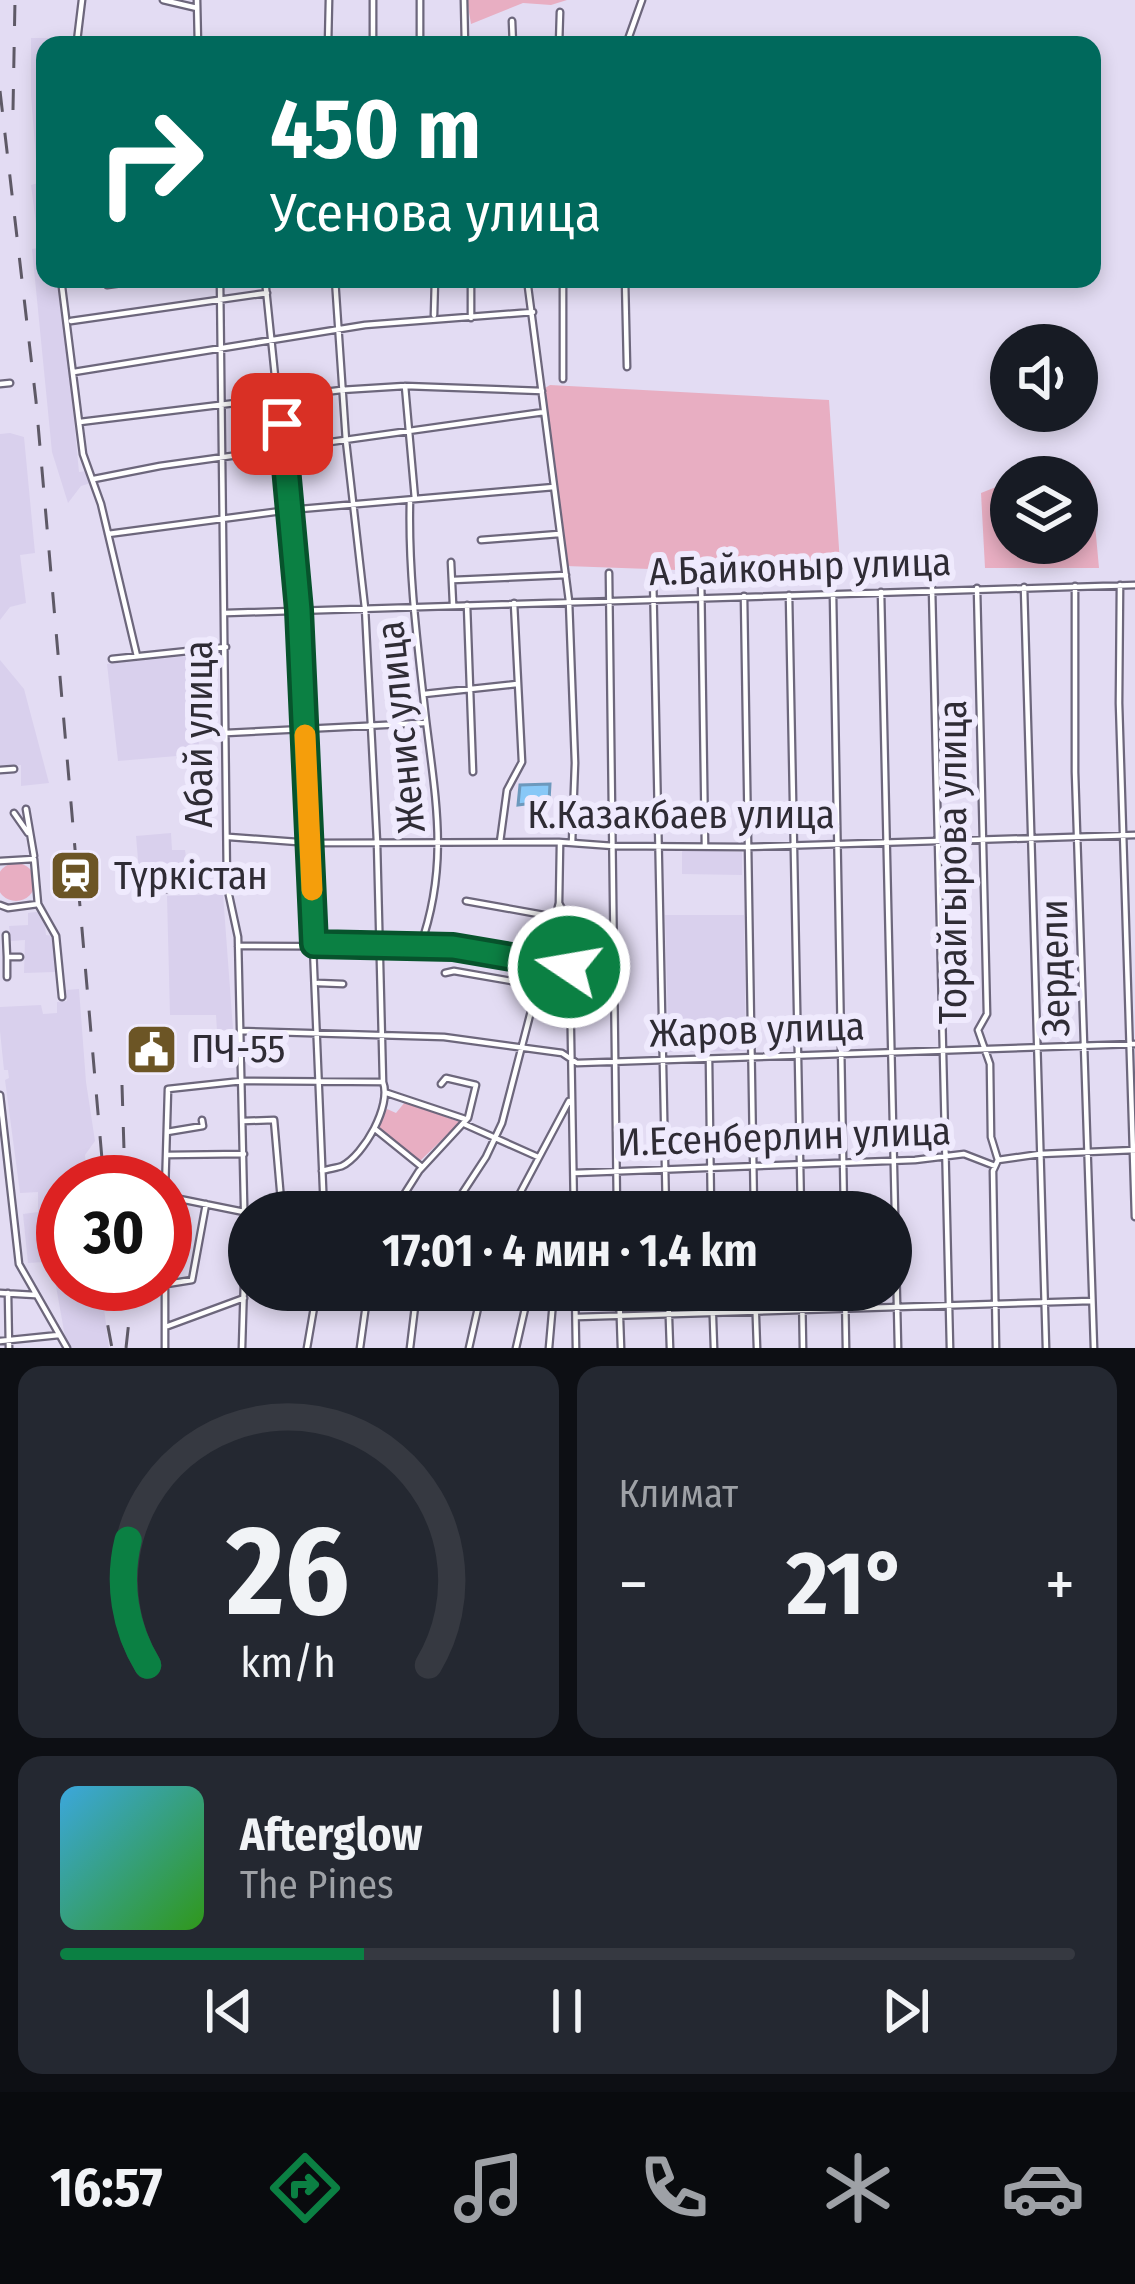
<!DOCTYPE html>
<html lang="ru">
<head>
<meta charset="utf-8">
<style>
  body { margin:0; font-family:"Fira Sans Condensed",sans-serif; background:#242831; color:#f1f3f6; height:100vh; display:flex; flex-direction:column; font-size:45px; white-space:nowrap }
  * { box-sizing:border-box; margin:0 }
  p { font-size:39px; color:#9ea1a6 }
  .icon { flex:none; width:66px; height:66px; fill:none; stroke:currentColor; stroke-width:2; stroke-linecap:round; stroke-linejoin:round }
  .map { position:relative; height:1348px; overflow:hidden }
  .details { display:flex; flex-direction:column; gap:18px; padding:18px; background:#0d0f14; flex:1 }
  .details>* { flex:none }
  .top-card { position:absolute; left:36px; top:36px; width:1065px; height:252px; border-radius:24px; box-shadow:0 6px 18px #0003; background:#00695c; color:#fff; overflow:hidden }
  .controls { position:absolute; left:990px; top:324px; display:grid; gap:24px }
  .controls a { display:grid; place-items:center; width:108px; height:108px; border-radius:50%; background:#171b24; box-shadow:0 6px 18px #0003; font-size:60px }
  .speed { position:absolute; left:36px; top:1155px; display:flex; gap:24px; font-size:60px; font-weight:700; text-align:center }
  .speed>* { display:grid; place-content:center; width:156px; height:156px; border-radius:50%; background:#171b24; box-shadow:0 6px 18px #0003; line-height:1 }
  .speed .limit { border:18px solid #d22; background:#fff; color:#111 }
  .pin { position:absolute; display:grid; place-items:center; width:102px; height:102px; color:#fff; margin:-51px; border-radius:24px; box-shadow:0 6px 18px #0006 }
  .me { position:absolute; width:132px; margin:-66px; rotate:282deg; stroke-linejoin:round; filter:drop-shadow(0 0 9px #0008) }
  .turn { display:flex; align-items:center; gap:42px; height:252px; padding:0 36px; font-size:54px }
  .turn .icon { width:156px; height:156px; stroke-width:2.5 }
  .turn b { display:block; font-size:84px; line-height:102px }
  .big { font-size:90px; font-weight:700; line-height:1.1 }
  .details .card { flex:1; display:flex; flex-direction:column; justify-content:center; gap:18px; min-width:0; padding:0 42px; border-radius:24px; background:#242831 }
  .details .dial { align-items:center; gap:0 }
  .dial svg { height:312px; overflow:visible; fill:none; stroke:#363941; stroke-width:7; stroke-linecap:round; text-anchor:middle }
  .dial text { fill:#f1f3f6; stroke:none }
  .song { display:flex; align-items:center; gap:36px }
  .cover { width:144px; height:144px; border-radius:18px; background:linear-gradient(135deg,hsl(200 70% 55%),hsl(110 70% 35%)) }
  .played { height:12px; border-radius:6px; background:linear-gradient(90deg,#0b8043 30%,#363941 30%) }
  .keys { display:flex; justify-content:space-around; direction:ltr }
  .heat { display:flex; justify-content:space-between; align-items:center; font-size:66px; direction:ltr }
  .details .tiles { flex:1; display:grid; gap:18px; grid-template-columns:1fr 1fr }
  .card:last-child { grid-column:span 2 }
  .trip { position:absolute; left:228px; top:1191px; width:684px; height:120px; border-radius:60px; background:#171b24; box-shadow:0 6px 18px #0003; font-weight:700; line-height:120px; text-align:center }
  .tabs { display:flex; height:192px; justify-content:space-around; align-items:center; background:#090b0e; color:#9ea1a6 }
  .tabs .icon { width:84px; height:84px }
  .tabs .on { color:#0b8043 }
  .tabs b { font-size:54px; color:#f1f3f6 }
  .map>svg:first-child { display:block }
  .built { fill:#d9d0ed }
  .green { fill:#e8aec2 }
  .water { fill:#88c8f7; stroke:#6d99bd; stroke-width:3 }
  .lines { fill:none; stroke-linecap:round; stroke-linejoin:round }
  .minor-casing { stroke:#6d677c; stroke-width:9 }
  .minor { stroke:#fff; stroke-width:4.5 }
  .rail { stroke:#5e5966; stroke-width:3; stroke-dasharray:21 21; stroke-linecap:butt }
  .route-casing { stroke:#07532c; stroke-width:30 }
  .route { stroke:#0b8043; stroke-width:21 }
  .slow { stroke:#f59e0b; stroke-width:21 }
  .labels { text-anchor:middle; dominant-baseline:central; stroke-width:12; stroke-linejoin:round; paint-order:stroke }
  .street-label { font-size:39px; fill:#2f2c35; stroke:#efeafd }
  .poi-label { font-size:39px; fill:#2f2c35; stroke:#efeafd; text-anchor:start }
</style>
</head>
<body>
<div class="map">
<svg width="1135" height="1348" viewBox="0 0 1135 1348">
  <rect width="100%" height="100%" fill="#e3dcf3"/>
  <path class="built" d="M 31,38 L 56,38 L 57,44 L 45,45 L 45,238 L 38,239 L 31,185 L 38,183 L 31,96 Z
    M 45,247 L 45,279 L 57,279 L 64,317 L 79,472 L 88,471 L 91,483 L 81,486 L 68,503 L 52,452 L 32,249 Z
    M 10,433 L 24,437 L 35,553 L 20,555 L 26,603 L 10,607 L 0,620 L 0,434 Z
    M 198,655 L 203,719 L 216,721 L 217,731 L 198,736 L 200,754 L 118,761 L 107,664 Z
    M 0,660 L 24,689 L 49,783 L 21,786 L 21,765 L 0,767 Z
    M 171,833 L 172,850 L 185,850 L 189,880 L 140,883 L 136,836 Z
    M 682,850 L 742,852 L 742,875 L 682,874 Z
    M 223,894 L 233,1029 L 217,1031 L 216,1015 L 170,1015 L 167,896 Z
    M 43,911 L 46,935 L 52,936 L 55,972 L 24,973 L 25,940 L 11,941 L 9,926 L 28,925 L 28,913 Z
    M 665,915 L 744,915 L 746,1051 L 669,1052 Z
    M 79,989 L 86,1082 L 95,1141 L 85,1155 L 87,1178 L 92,1182 L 63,1182 L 63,1284 L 101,1284 L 109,1348 L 67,1348 L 56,1286 L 61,1261 L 28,1263 L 23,1214 L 38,1212 L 38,1192 L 20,1193 L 5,1080 L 9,1078 L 8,1070 L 4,1070 L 0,1031 L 0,1007 L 41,1005 L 43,1014 L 57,1013 L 57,1002 L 67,1001 L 66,990 Z"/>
  <path class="green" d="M 467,0 L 567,0 L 551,5 L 523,3 L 471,24 Z
    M 550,385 L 829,400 L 840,563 L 832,570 L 705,571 L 566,566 L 545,388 Z
    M 1037,468 L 1079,473 L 1091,481 L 1099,568 L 985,568 L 981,493 L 1011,481 L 1011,543 L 1077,543 L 1077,477 L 1022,477 Z
    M-3 882a19 19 0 1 1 38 0a19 19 0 1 1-38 0Z
    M 405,1102 L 460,1122 L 420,1161 L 378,1127 L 387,1109 L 396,1113 Z"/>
  <path class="water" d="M 550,784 L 549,801 L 518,805 L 520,785 Z"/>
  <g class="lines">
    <defs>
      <path id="minor" d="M 163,0 L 197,8
        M 197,0 L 198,45
        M 373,0 L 373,45
        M 420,0 L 420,45
        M 464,0 L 465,45
        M 512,21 L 513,45
        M 77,41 L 82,0
        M 66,45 L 77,41 L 87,45
        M 328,45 L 329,0
        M 559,45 L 560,12
        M 626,45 L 642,0
        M 61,279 L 83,454 L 101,504 L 137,656
        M 220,279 L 227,886 L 238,937 L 245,1248 L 242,1348
        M 265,279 L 299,609 L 324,1212
        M 471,279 L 471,318
        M 527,279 L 569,601 L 575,763 L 572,843
        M 625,279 L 627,367
        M 107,285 L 151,279
        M 434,315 L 435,279
        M 71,321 L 267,293
        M 74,372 L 365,325 L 533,312
        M 563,379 L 563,279
        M 0,384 L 10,383
        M 405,386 L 415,499
        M 80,422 L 341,390 L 405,386 L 542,391
        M 94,479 L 160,466 L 544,412
        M 410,500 C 408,573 418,648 426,720 C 436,802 449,866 420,947
        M 108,534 L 289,510 L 554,487
        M 481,540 L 559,534
        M 451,562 L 453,604
        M 609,573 L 617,1212
        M 701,574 L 705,846
        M 653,575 L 666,1212
        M 453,580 L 566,575
        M 1120,585 L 1119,703 L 1135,1217
        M 1075,586 L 1075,772 L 1094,1348
        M 1024,587 L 1046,1348
        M 932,588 L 950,1348
        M 977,588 L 987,1014 L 978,1030 L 990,1064 L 991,1137 L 998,1160 L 993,1171 L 996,1348
        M 881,592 L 898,1348
        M 833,594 L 844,1212
        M 789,595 L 801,1212
        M 744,596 L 754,1212
        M 467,605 L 473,772
        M 226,613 L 1135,585
        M 112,659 L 226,647
        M 424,694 L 517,684
        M 226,733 L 424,723
        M 0,770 L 14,769
        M 26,809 L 34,856
        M 14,813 L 28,833
        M 229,837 L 311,843 L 559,842 L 613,846 L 746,847 L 1135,835
        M 500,842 L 507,790 L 522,762 L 514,603
        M 0,861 L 34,859 L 38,904 L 8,908 L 0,905
        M 148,890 L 227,886
        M 466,901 L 555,917
        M 559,903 L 569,923 L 574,1212
        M 38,904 L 56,936 L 62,997
        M 6,935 L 7,957 L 20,957
        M 238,946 L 453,947 L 570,967
        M 7,957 L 7,977
        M 445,973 L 454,971 L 534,985
        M 318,983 L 343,984
        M 240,1031 L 444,1037 L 562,1053 L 577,1063 L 1135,1044
        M 197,1052 L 241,1050
        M 709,1059 L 711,1212
        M 387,1093 L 465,1119 L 464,1124 L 538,1157
        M 0,1095 L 19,1264 L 67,1348
        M 243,1121 L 274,1120 L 282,1212
        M 375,1129 L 422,1167
        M 167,1132 L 203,1126 L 202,1120
        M 167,1155 L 244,1154
        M 998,1160 L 1040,1154 L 1135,1150
        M 322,1171 C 324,1170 340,1167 342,1166 C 364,1155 392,1105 383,1082 L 377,842 L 365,608 L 346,441 L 335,279
        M 574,1173 L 915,1160 L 964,1154 L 995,1166
        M 165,1192 L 168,1089 L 242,1081 L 383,1082
        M 165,1196 L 249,1213
        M 393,1212 L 419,1171 L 468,1118 L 476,1085 L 446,1078 L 441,1084
        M 450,1212 L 486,1157 L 502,1123 L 559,903 L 560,844
        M 510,1212 L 569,1101
        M 167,1284 L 192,1280 L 206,1204
        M 575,1290 L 576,1348
        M 619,1290 L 621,1348
        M 668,1290 L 670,1348
        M 712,1290 L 714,1348
        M 755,1290 L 757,1348
        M 802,1290 L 803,1348
        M 845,1290 L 846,1348
        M 0,1293 L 35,1295
        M 8,1293 L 9,1348
        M 577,1317 L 1091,1301
        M 168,1326 L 244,1298
        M 0,1341 L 59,1335
        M 165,1348 L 165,1232
        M 307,1348 L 317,1290
        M 360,1348 L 368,1290
        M 410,1348 L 417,1290
        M 469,1348 L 482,1290
        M 516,1348 L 529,1291 L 551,1290
        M 549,1348 L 554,1290"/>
    </defs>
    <use href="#minor" class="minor-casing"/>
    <use href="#minor" class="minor"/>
    <path class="rail" d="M 0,91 L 36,401 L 104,1182
      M 13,110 L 15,0
      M 122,1085 L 125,1182
      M 100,1284 L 112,1348
      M 126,1348 L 133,1284"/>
  </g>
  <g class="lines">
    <defs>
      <path id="route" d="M 282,424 L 299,610 L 314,944 L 453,947 L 569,967"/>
    </defs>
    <use href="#route" class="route-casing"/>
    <use href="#route" class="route"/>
    <path class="slow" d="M 305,735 L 312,890"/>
  </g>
  <defs>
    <symbol id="station-square" viewBox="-11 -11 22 22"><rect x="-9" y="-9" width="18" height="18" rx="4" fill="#6c5525" stroke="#efeafd"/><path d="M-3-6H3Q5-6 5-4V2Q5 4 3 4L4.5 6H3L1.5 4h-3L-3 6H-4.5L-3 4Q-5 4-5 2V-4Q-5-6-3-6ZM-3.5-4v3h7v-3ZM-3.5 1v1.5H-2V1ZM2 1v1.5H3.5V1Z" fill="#fff"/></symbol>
    <symbol id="civic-square" viewBox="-11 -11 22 22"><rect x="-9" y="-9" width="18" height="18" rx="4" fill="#6c5525" stroke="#efeafd"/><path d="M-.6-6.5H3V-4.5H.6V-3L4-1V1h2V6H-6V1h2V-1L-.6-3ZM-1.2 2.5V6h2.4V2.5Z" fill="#fff"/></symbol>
  </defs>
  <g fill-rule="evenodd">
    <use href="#station-square" x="46" y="846" width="59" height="59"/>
    <use href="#civic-square" x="122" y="1020" width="59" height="59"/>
  </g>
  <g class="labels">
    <g class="street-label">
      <text transform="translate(800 567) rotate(-2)">А.Байконыр улица</text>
      <text transform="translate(401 727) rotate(-96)">Женис улица</text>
      <text transform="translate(199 734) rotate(-90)">Абай улица</text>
      <text x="681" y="815">К.Казакбаев улица</text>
      <text transform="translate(953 862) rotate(-90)">Торайгырова улица</text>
      <text transform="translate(1055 968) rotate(-91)">Зердели</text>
      <text transform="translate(757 1030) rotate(-2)">Жаров улица</text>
      <text transform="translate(784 1137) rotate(-2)">И.Есенберлин улица</text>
    </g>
    <g class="poi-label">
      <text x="114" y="876">Түркістан</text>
      <text x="191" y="1049">ПЧ-55</text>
    </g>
  </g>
</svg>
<div class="controls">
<a><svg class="icon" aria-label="sound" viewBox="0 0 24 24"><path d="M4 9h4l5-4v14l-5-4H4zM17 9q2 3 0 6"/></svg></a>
<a><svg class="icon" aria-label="layers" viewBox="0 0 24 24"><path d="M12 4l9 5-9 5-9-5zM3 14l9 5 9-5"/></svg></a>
</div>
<div class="speed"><div class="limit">30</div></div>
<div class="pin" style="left:282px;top:424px;background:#d93025"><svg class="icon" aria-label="arrive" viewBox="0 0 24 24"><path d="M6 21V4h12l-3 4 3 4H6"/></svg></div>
<svg class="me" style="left:569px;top:967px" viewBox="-20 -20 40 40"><circle r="17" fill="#0b8043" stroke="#fff" stroke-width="3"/><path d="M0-11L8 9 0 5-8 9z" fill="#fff"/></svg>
<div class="trip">17:01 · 4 мин · 1.4 km</div>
<div class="top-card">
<div class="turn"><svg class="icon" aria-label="right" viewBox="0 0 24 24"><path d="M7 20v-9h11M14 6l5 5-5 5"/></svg><div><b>450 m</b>Усенова улица</div></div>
</div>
</div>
<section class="details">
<div class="tiles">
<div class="card dial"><svg viewBox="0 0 100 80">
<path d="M14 69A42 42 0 1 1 86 69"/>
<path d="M14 69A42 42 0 0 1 9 37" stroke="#0b8043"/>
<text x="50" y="56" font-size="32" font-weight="700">26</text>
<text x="50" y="72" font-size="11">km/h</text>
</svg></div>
<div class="card"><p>Климат</p>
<div class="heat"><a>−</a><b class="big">21°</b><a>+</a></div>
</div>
<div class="card">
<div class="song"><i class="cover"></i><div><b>Afterglow</b><p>The Pines</p></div></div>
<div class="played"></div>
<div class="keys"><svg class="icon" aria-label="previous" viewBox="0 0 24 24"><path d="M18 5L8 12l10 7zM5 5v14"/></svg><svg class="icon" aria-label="pause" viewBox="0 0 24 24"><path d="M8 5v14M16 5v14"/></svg><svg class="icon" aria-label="next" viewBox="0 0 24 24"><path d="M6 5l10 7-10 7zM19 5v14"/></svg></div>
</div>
</div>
</section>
<nav class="tabs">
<b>16:57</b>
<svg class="icon on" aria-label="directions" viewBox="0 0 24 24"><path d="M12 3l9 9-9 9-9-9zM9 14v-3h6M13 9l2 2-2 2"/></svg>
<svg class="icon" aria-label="music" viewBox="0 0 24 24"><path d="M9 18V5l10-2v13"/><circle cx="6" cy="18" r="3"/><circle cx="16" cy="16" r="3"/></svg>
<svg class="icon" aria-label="phone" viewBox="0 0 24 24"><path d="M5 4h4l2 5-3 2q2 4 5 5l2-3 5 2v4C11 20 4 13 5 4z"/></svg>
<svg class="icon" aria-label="climate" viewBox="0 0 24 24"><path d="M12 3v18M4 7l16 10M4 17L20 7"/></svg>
<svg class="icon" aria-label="car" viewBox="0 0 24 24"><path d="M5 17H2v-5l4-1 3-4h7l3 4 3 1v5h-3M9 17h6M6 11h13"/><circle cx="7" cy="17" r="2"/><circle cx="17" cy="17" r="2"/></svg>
</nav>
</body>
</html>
